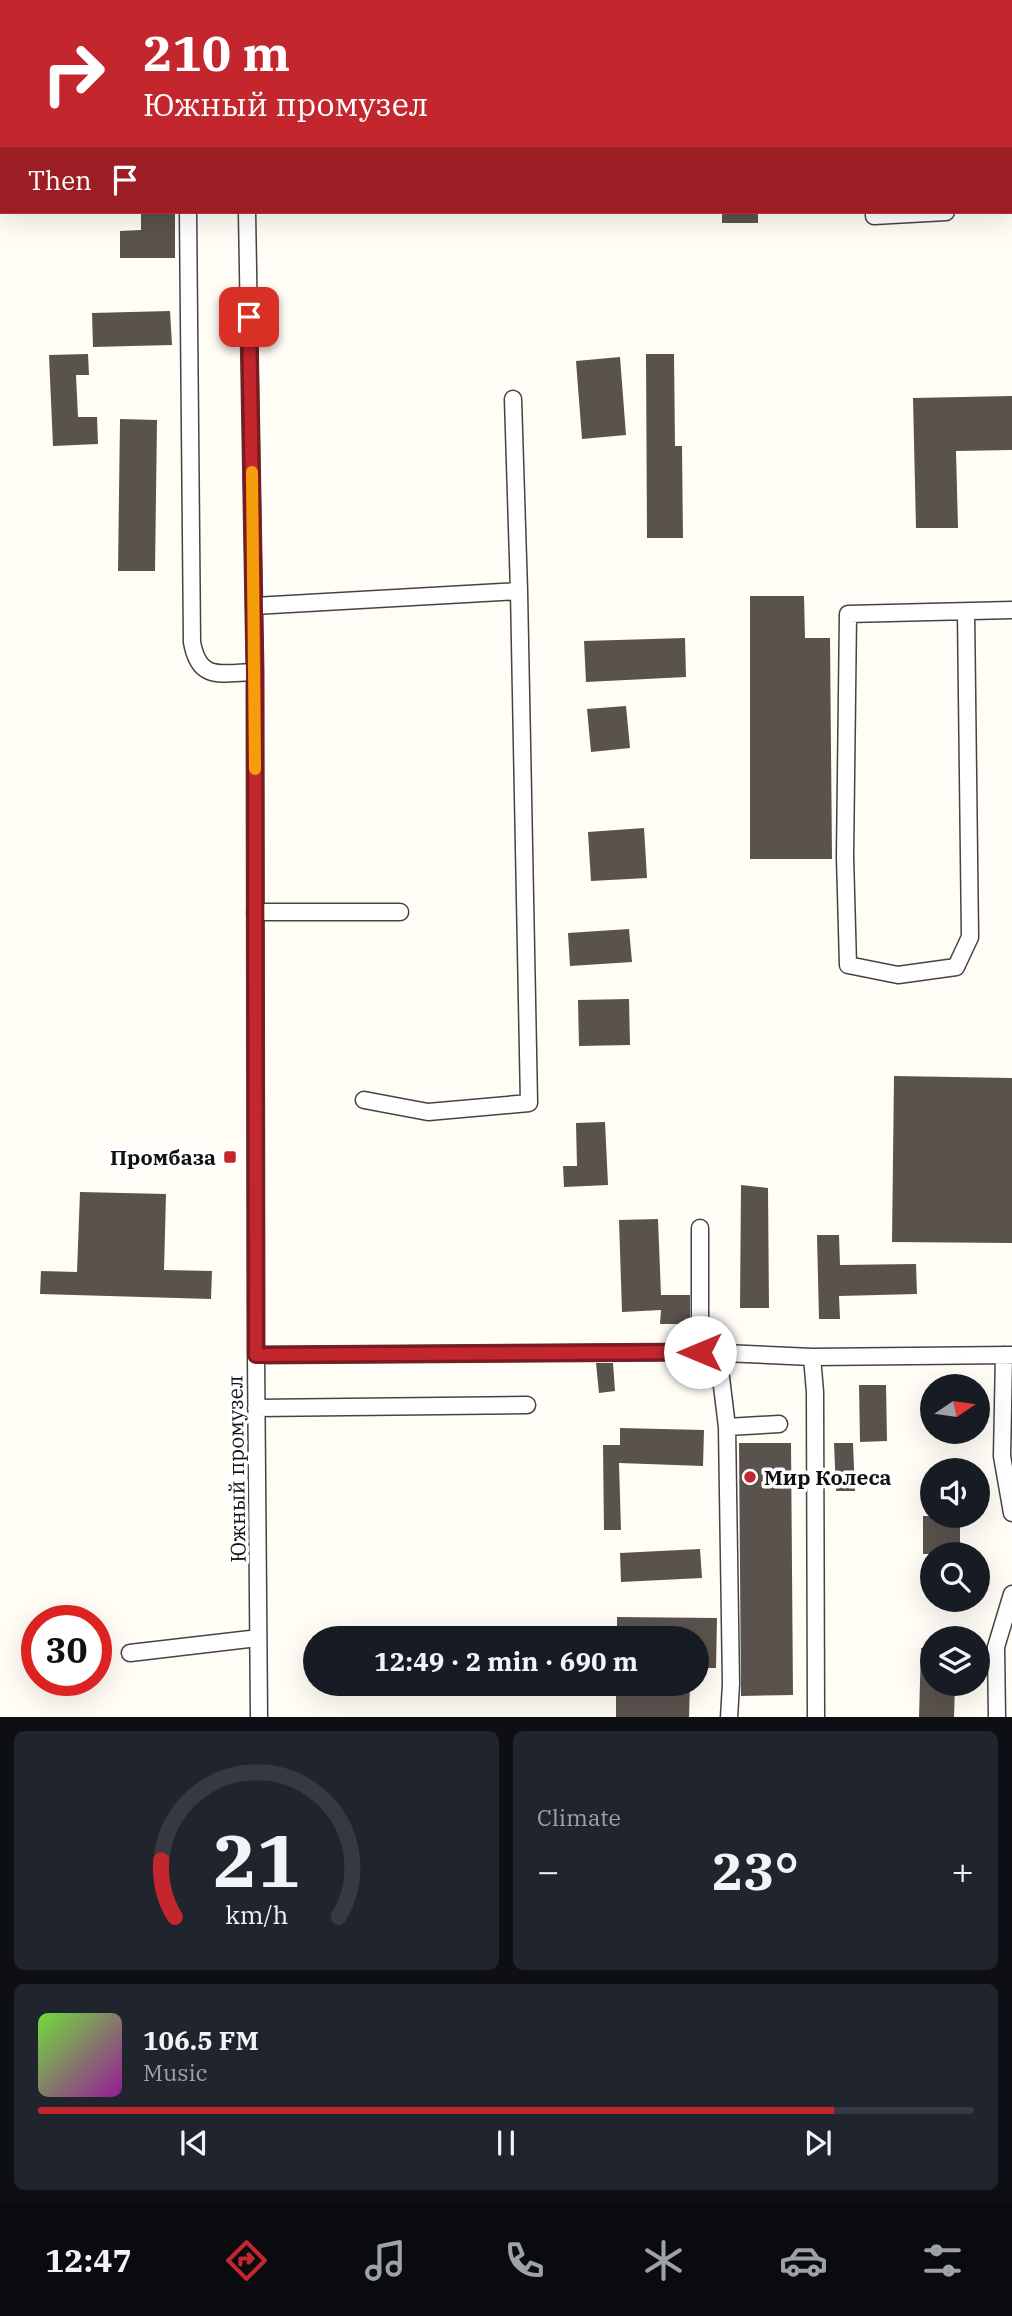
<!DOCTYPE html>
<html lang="en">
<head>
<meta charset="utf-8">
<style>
  body { margin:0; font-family:"IBM Plex Serif",serif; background:#20242c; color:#f1f3f6; height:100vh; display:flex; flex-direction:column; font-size:26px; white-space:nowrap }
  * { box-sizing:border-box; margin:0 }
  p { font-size:23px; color:#9ea1a6 }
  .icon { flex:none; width:38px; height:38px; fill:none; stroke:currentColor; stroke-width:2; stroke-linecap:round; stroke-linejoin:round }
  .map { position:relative; height:1717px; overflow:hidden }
  .side { display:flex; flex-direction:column; gap:14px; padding:14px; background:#0d0f14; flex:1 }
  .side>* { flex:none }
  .hud { position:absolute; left:0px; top:0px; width:1013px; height:214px; box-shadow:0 7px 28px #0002; background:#c4262e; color:#fff; overflow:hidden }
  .needle { width:46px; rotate:77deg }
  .controls { position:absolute; left:920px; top:1374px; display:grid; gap:14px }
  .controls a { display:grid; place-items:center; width:70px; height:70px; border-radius:50%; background:#171b24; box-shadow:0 7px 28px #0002; font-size:35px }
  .speed { position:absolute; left:21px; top:1605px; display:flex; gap:14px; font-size:35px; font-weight:700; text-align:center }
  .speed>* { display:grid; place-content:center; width:91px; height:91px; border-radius:50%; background:#171b24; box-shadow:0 7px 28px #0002; line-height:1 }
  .speed .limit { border:10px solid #d22; background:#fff; color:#111 }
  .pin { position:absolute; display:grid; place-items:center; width:60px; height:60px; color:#fff; margin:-30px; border-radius:14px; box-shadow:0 4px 10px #0006 }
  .me { position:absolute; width:77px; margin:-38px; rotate:270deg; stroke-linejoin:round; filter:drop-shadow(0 0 5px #0008) }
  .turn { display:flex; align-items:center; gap:24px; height:147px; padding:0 28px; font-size:32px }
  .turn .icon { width:91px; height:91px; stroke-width:2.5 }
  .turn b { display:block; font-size:49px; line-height:60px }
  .then { display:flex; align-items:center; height:66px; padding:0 28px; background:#0003; gap:14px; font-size:26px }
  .big { font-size:52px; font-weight:800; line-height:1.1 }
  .side .card { flex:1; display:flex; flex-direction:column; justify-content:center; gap:10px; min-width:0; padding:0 24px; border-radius:10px; background:#20242c }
  .side .dial { align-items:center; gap:0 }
  .dial svg { height:182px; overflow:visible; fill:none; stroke:#363941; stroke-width:7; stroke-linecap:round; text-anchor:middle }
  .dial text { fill:#f1f3f6; stroke:none }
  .song { display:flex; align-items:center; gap:21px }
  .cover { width:84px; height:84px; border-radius:10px; background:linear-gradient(135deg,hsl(100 70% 55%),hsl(300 70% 35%)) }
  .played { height:7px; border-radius:4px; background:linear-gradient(90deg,#c4262e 85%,#363941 85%) }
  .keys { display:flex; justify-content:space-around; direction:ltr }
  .heat { display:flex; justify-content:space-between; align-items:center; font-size:38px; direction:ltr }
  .side .tiles { flex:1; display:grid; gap:14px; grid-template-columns:1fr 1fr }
  .card:last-child { grid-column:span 2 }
  .trip { position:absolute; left:303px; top:1626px; width:406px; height:70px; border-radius:35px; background:#171b24; box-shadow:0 7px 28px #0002; font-weight:800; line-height:70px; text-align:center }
  .tab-bar { display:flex; height:112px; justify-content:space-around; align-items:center; background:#090b0e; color:#9ea1a6 }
  .tab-bar .icon { width:49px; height:49px }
  .tab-bar .selected { color:#c4262e }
  .tab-bar b { font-size:32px; color:#f1f3f6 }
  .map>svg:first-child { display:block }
  .forest { fill:#b9dc9c }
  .building { fill:#5a524d }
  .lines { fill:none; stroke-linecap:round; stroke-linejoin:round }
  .minor-casing { stroke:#444; stroke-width:19 }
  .minor { stroke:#fff; stroke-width:16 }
  .route-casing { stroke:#7f191e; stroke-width:18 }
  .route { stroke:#c4262e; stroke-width:12 }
  .slow { stroke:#f59e0b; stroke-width:12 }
  .poi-dot { fill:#c4262e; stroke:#fff; stroke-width:2.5 }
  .labels { text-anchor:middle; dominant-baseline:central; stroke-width:7; stroke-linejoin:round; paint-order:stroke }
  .poi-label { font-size:21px; font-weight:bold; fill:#111; stroke:#fff; text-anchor:end }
  .street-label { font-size:21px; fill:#111; stroke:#fff }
</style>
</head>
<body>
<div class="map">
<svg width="1012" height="1718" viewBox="0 0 1012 1718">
  <rect width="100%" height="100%" fill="#fffdf5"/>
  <path class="forest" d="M 874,0 L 1012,0 L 1012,18 L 1012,2 L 756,2 Z"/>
  <path class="building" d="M 141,212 L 175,212 L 175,258 L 120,258 L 120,231 L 141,230 Z
    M 722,212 L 758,212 L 758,223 L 722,223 Z
    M 170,311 L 172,345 L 93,347 L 92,313 Z
    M 88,354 L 89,375 L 76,375 L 78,417 L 97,417 L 98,444 L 53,446 L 49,355 Z
    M 646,354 L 674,354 L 675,446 L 682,446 L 683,538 L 647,538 Z
    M 620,357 L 626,435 L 582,439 L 576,361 Z
    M 1012,396 L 1012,450 L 956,451 L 958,528 L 916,528 L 913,398 Z
    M 120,419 L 157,420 L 155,571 L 118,571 Z
    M 750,596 L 804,596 L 805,638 L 830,638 L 832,859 L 750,859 Z
    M 685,638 L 686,677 L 586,682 L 584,641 Z
    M 626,706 L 630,748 L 591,752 L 587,709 Z
    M 644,828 L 647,878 L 591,881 L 588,832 Z
    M 629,929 L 632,962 L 570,966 L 568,933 Z
    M 629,999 L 630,1045 L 579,1046 L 578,1000 Z
    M 894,1076 L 1012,1078 L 1012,1243 L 892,1242 Z
    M 605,1122 L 608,1185 L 564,1187 L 563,1166 L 577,1166 L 576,1123 Z
    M 741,1185 L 768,1188 L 769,1308 L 740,1308 Z
    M 80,1192 L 166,1194 L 164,1270 L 212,1271 L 211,1299 L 40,1294 L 41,1271 L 77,1272 Z
    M 658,1219 L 661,1295 L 690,1295 L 690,1324 L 660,1324 L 661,1310 L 622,1312 L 619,1220 Z
    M 817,1235 L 839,1235 L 840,1265 L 916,1264 L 917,1294 L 839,1296 L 840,1319 L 819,1319 Z
    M 596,1363 L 613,1363 L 615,1391 L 599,1393 Z
    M 859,1385 L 886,1385 L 887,1441 L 860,1442 Z
    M 620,1428 L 704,1430 L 703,1466 L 619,1463 L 621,1530 L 604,1530 L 603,1445 L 620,1445 Z
    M 739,1443 L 791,1443 L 793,1695 L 741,1696 Z
    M 834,1443 L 853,1443 L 855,1491 L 836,1491 Z
    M 923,1516 L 960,1516 L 960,1554 L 923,1554 Z
    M 700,1549 L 702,1578 L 621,1582 L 620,1553 Z
    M 617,1617 L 717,1618 L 716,1668 L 696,1668 L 696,1638 L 617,1638 Z
    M 933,1647 L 933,1684 L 955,1684 L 954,1718 L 919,1718 L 921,1648 Z
    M 616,1684 L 690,1684 L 689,1718 L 616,1718 Z"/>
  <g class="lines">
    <defs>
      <path id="minor" d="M 6,0 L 6,2
        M 186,0 L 186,2
        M 243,0 L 243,2
        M 617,0 L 617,2
        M 283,2 L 286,0
        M 0,66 L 2,66
        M 188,212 L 192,642 C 199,682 221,673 255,672
        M 247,212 L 255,672 L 256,1355 L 259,1718
        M 874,212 L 874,216 L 946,212
        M 254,606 L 519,591 L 513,399
        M 966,612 L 970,937 L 956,967 L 898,975 L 848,965 L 845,857 L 848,614 L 1012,610
        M 255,912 L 400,912
        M 364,1100 L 428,1112 L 529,1103 L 519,591
        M 700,1352 L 700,1228
        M 718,1353 L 727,1427
        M 256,1355 L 700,1352 L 812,1357 L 1012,1355
        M 1004,1355 L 1002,1456 L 1012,1513
        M 812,1357 L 815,1392 L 816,1718
        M 256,1408 L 527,1405
        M 130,1653 L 258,1638
        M 729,1718 L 731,1684 L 727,1427 L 779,1424
        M 997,1718 L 996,1647 L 1012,1594"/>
    </defs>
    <use href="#minor" class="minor-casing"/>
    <use href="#minor" class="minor"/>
  </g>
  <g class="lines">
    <defs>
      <path id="route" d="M 249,317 L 255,672 L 256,1355 L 700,1352"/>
    </defs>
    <use href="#route" class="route-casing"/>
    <use href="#route" class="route"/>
    <path class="slow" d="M 252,472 L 255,769"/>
  </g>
  <g class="poi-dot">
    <rect x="223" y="1150" width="14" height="14" rx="3.5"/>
    <circle cx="750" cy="1477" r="7"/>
  </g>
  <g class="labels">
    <g class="poi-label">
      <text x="216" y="1157">Промбаза</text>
      <text x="764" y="1477" text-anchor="start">Мир Колеса</text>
    </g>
    <g class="street-label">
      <text transform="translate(236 1469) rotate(-91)">Южный промузел</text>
    </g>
  </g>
</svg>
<div class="controls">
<a><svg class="needle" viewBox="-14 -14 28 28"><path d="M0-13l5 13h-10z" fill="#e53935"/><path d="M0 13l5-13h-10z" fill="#9ea1a6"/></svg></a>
<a><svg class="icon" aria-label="sound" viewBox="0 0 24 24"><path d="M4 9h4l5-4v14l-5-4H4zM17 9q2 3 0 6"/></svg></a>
<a><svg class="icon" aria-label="search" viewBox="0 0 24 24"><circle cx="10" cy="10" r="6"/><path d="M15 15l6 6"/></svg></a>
<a><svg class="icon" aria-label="layers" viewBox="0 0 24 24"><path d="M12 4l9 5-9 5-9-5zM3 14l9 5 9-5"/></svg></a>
</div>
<div class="speed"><div class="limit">30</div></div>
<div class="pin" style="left:249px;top:317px;background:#d93025"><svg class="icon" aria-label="arrive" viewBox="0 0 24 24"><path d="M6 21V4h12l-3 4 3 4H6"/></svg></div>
<svg class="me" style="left:700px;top:1352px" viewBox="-20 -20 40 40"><circle r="19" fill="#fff"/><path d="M0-13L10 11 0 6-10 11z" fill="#c4262e"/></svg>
<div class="trip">12:49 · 2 min · 690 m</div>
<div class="hud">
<div class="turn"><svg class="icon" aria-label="right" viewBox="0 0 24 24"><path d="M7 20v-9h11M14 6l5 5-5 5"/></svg><div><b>210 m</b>Южный промузел</div></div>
<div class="then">Then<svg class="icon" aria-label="arrive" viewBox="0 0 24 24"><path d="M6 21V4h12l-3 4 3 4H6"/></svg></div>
</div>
</div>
<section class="side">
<div class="tiles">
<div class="card dial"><svg viewBox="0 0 100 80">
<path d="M14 69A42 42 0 1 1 86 69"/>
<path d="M14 69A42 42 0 0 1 8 44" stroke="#c4262e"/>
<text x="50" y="56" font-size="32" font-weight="700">21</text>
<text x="50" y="72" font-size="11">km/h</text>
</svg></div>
<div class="card"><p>Climate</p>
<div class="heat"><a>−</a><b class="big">23°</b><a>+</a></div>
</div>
<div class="card">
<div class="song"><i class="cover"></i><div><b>106.5 FM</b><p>Music</p></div></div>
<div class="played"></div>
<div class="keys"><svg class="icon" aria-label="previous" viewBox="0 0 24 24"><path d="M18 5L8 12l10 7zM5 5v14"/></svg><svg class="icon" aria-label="pause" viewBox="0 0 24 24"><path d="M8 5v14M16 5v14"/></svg><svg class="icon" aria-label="next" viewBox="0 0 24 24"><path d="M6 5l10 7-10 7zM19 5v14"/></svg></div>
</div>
</div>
</section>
<nav class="tab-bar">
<b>12:47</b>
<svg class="icon selected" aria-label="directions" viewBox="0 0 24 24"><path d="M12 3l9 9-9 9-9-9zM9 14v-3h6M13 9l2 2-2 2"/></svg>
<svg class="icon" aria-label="music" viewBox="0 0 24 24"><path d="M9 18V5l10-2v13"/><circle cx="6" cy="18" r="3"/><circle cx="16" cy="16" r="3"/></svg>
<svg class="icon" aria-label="phone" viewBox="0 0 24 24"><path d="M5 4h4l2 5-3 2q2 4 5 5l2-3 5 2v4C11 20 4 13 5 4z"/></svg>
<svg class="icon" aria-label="climate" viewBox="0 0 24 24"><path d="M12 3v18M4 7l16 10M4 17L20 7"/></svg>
<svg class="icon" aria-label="car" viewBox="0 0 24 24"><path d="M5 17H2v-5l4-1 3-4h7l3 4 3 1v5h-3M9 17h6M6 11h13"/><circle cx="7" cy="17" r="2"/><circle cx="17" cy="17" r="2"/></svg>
<svg class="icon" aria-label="filters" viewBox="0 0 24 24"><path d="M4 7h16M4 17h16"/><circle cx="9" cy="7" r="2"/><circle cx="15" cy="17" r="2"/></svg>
</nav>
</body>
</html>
